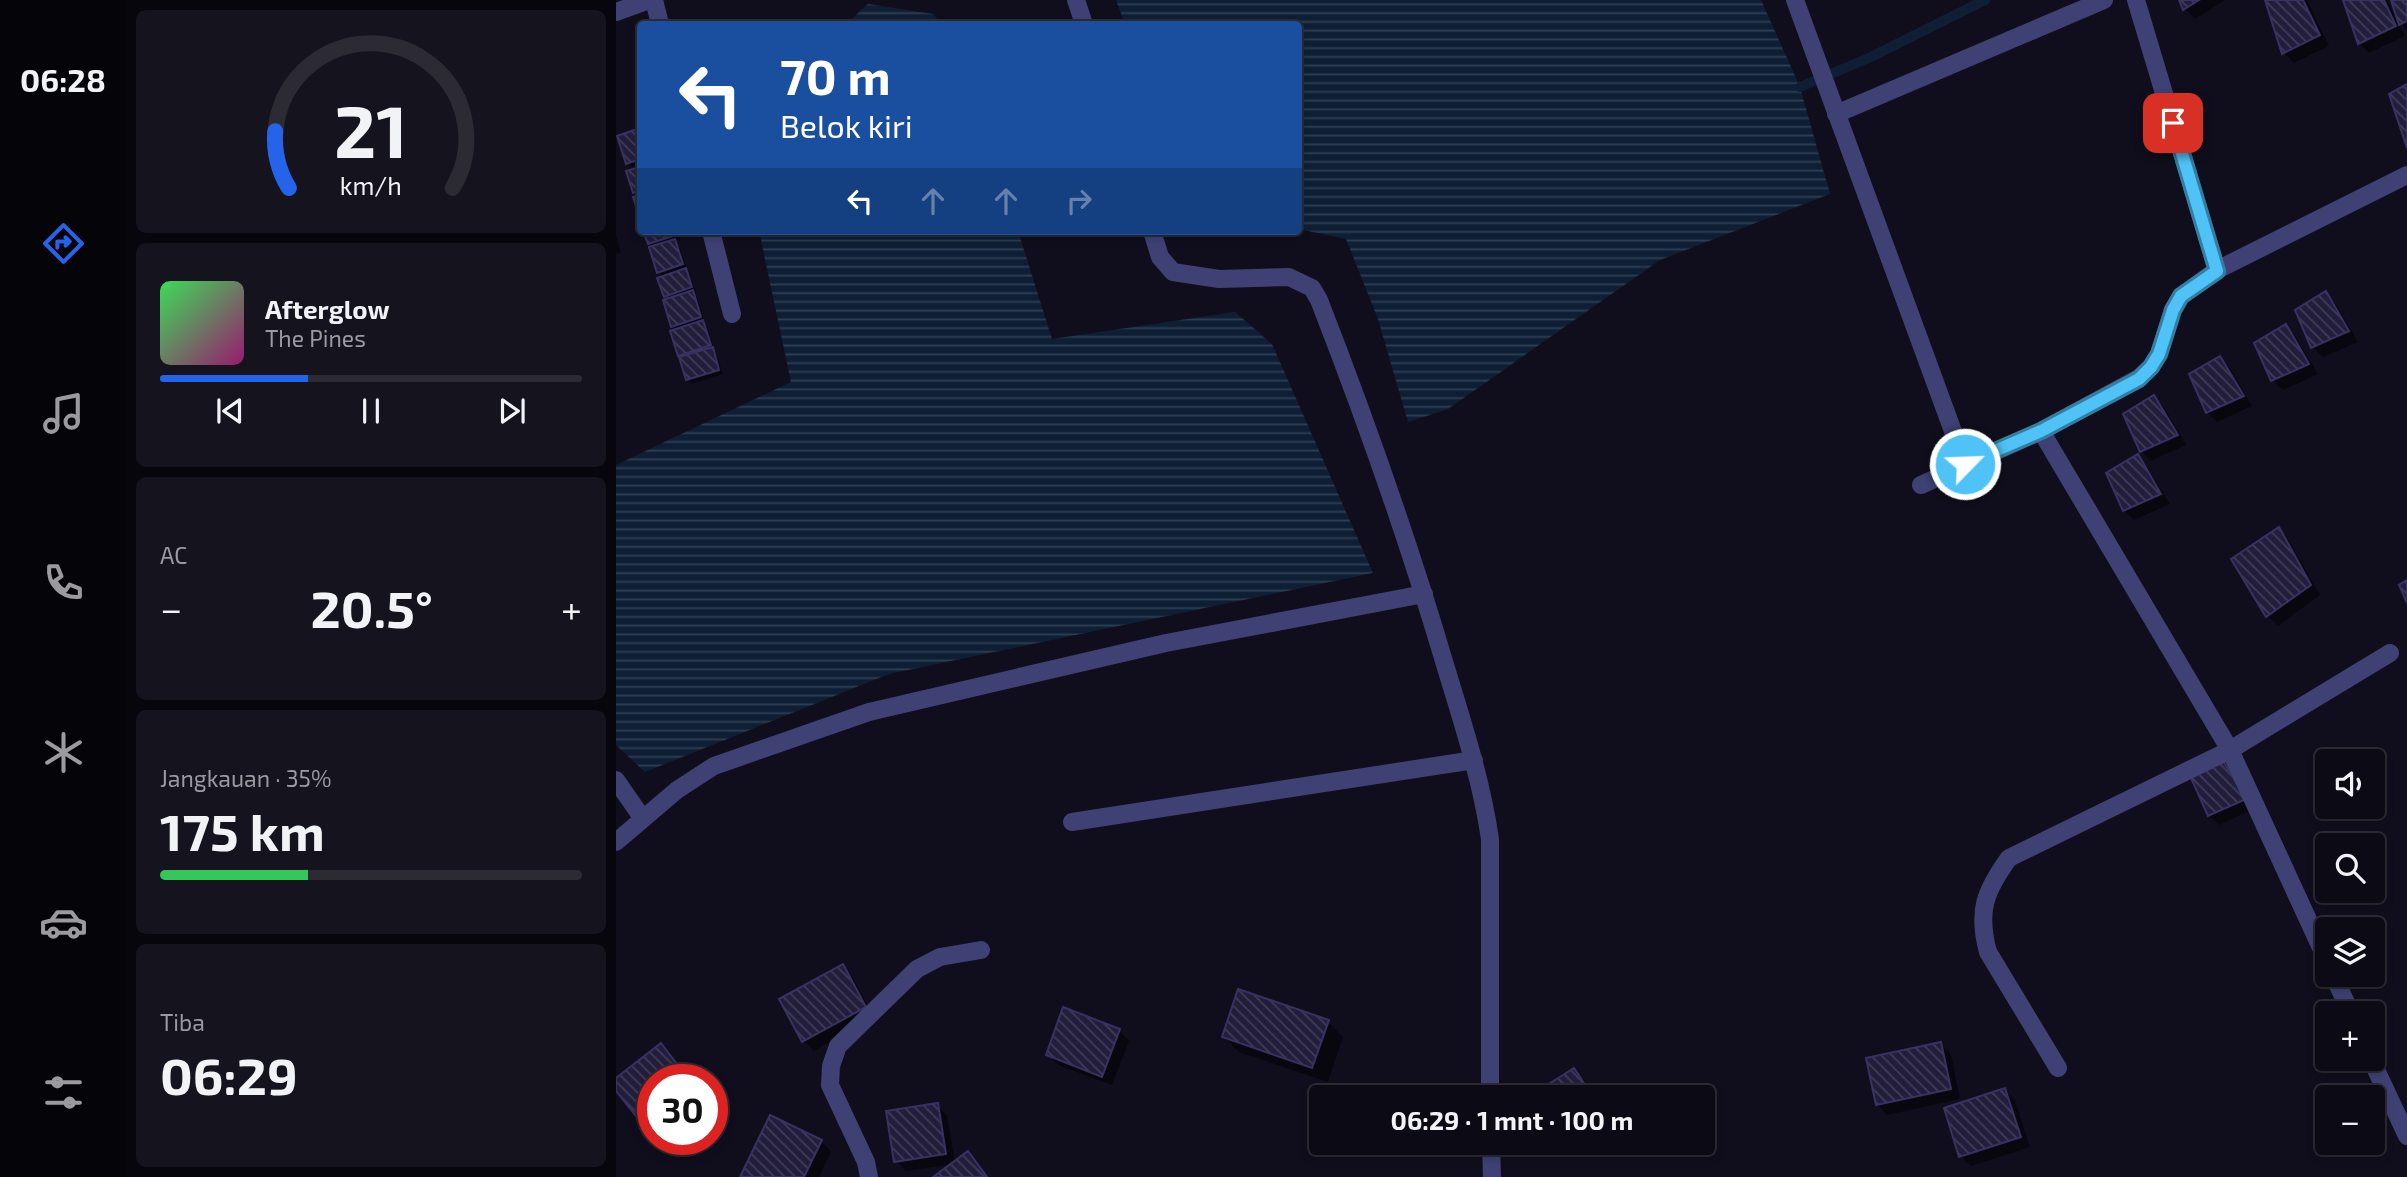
<!DOCTYPE html>
<html lang="id">
<head>
<meta charset="utf-8">
<style>
  body { margin:0; font-family:"Exo 2",sans-serif; background:#15131e; color:#f1f3f6; height:100vh; display:flex; flex-direction:column; font-size:26px; white-space:nowrap }
  * { box-sizing:border-box; margin:0 }
  p { font-size:23px; color:#9a9aa0 }
  .icon { flex:none; width:38px; height:38px; fill:none; stroke:currentColor; stroke-width:2; stroke-linecap:round; stroke-linejoin:round }
  .map { position:relative; flex:1; overflow:hidden }
  .drawer { display:flex; flex-direction:column; gap:10px; padding:10px; background:#07060c; width:490px }
  .drawer>* { flex:none }
  .guide { position:absolute; left:21px; top:21px; width:665px; height:214px; border-radius:7px; box-shadow:0 4px 10px #0003,0 0 0 2px #2c2b34; background:#1a4fa0; color:#fff; overflow:hidden }
  .buttons { position:absolute; left:1699px; top:749px; display:grid; gap:14px }
  .buttons a { display:grid; place-items:center; width:70px; height:70px; border-radius:7px; background:#0c0a15; box-shadow:0 4px 10px #0003,0 0 0 2px #2c2b34; font-size:35px }
  .speed { position:absolute; left:21px; top:1064px; display:flex; gap:14px; font-size:35px; font-weight:700; text-align:center }
  .speed>* { display:grid; place-content:center; width:91px; height:91px; border-radius:50%; background:#0c0a15; box-shadow:0 4px 10px #0003,0 0 0 2px #2c2b34; line-height:1 }
  .speed .limit { border:10px solid #d22; background:#fff; color:#111 }
  .pin { position:absolute; display:grid; place-items:center; width:60px; height:60px; color:#fff; margin:-30px; border-radius:14px; box-shadow:0 4px 10px #0006 }
  .me { position:absolute; width:77px; margin:-38px; rotate:66deg; stroke-linejoin:round; filter:drop-shadow(0 0 5px #0008) }
  .turn { display:flex; align-items:center; gap:24px; height:147px; padding:0 28px; font-size:32px }
  .turn .icon { width:91px; height:91px; stroke-width:2.5 }
  .turn b { display:block; font-size:49px; line-height:60px }
  .lanes { display:flex; align-items:center; height:66px; padding:0 28px; background:#0003; justify-content:center; gap:35px; direction:ltr }
  .lanes .off { opacity:.35 }
  .big { font-size:52px; font-weight:700; line-height:1.1 }
  .drawer .widget { flex:1; display:flex; flex-direction:column; justify-content:center; gap:10px; min-width:0; padding:0 24px; border-radius:10px; background:#15131e }
  .drawer .dial { align-items:center; gap:0 }
  .dial svg { height:182px; overflow:visible; fill:none; stroke:#2c2b34; stroke-width:7; stroke-linecap:round; text-anchor:middle }
  .dial text { fill:#f1f3f6; stroke:none }
  .song { display:flex; align-items:center; gap:21px }
  .cover { width:84px; height:84px; border-radius:10px; background:linear-gradient(135deg,hsl(130 70% 55%),hsl(320 70% 35%)) }
  .played { height:7px; border-radius:4px; background:linear-gradient(90deg,#2563eb 35%,#2c2b34 35%) }
  .keys { display:flex; justify-content:space-around; direction:ltr }
  .heat { display:flex; justify-content:space-between; align-items:center; font-size:38px; direction:ltr }
  .charge { height:10px; border-radius:5px; background:linear-gradient(90deg,#34c759 35%,#2c2b34 0) }
  .trip { position:absolute; left:693px; top:1085px; width:406px; height:70px; border-radius:7px; background:#0c0a15; box-shadow:0 4px 10px #0003,0 0 0 2px #2c2b34; font-weight:700; line-height:70px; text-align:center }
  main { display:flex; flex:1; min-height:0 }
  .tab-bar { display:flex; flex-direction:column; width:126px; justify-content:space-around; align-items:center; background:#050408; color:#9a9aa0 }
  .tab-bar .icon { width:49px; height:49px }
  .tab-bar .active { color:#2563eb }
  .tab-bar b { font-size:32px; color:#f1f3f6 }
  .map>svg:first-child { display:block }
  .water { fill:url(#water-rules) }
  .shadow { fill:#0007 }
  .lines { fill:none; stroke-linecap:round; stroke-linejoin:round }
  .stream { stroke:#0e1f35; stroke-width:10 }
  .building { fill:url(#building-back-hatch); stroke:#383264; stroke-width:2 }
  .street { stroke:#3f4175; stroke-width:18 }
  .route-casing { stroke:#337fa1; stroke-width:18 }
  .route { stroke:#4fc3f7; stroke-width:12 }
</style>
</head>
<body>
<main>
<nav class="tab-bar">
<b>06:28</b>
<svg class="icon active" aria-label="directions" viewBox="0 0 24 24"><path d="M12 3l9 9-9 9-9-9zM9 14v-3h6M13 9l2 2-2 2"/></svg>
<svg class="icon" aria-label="music" viewBox="0 0 24 24"><path d="M9 18V5l10-2v13"/><circle cx="6" cy="18" r="3"/><circle cx="16" cy="16" r="3"/></svg>
<svg class="icon" aria-label="phone" viewBox="0 0 24 24"><path d="M5 4h4l2 5-3 2q2 4 5 5l2-3 5 2v4C11 20 4 13 5 4z"/></svg>
<svg class="icon" aria-label="climate" viewBox="0 0 24 24"><path d="M12 3v18M4 7l16 10M4 17L20 7"/></svg>
<svg class="icon" aria-label="car" viewBox="0 0 24 24"><path d="M5 17H2v-5l4-1 3-4h7l3 4 3 1v5h-3M9 17h6M6 11h13"/><circle cx="7" cy="17" r="2"/><circle cx="17" cy="17" r="2"/></svg>
<svg class="icon" aria-label="filters" viewBox="0 0 24 24"><path d="M4 7h16M4 17h16"/><circle cx="9" cy="7" r="2"/><circle cx="15" cy="17" r="2"/></svg>
</nav>
<section class="drawer">
<div class="widget dial"><svg viewBox="0 0 100 80">
<path d="M14 69A42 42 0 1 1 86 69"/>
<path d="M14 69A42 42 0 0 1 8 44" stroke="#2563eb"/>
<text x="50" y="56" font-size="32" font-weight="700">21</text>
<text x="50" y="72" font-size="11">km/h</text>
</svg></div>
<div class="widget">
<div class="song"><i class="cover"></i><div><b>Afterglow</b><p>The Pines</p></div></div>
<div class="played"></div>
<div class="keys"><svg class="icon" aria-label="previous" viewBox="0 0 24 24"><path d="M18 5L8 12l10 7zM5 5v14"/></svg><svg class="icon" aria-label="pause" viewBox="0 0 24 24"><path d="M8 5v14M16 5v14"/></svg><svg class="icon" aria-label="next" viewBox="0 0 24 24"><path d="M6 5l10 7-10 7zM19 5v14"/></svg></div>
</div>
<div class="widget"><p>AC</p>
<div class="heat"><a>−</a><b class="big">20.5°</b><a>+</a></div>
</div>
<div class="widget"><p>Jangkauan · 35%</p><b class="big">175 km</b><div class="charge"></div></div>
<div class="widget"><p>Tiba</p><b class="big">06:29</b></div>
</section>
<div class="map">
<svg width="1791" height="1177" viewBox="0 0 1791 1177">
  <defs>
    <pattern id="water-rules" width="6" height="5" patternUnits="userSpaceOnUse" patternTransform="scale(1.75)"><rect width="6" height="5" fill="#0e1f35"/><path d="M0 2.5h6" fill="none" stroke="#303e53"/></pattern>
    <pattern id="building-back-hatch" width="6" height="6" patternUnits="userSpaceOnUse" patternTransform="scale(1.75)"><rect width="6" height="6" fill="#211d3b"/><path d="M-1 5l2 2M0 0l6 6M5-1l2 2" fill="none" stroke="#403d58"/></pattern>
  </defs>
  <rect width="100%" height="100%" fill="#100e1c"/>
  <path class="water" d="M 500,0 L 1145,0 L 1184,87 L 1214,194 L 1044,260 L 832,409 L 792,422 L 762,319 L 730,239 L 683,229 L 682,24 L 509,24 Z
    M 252,4 L 317,14 L 326,24 L 230,24 Z
    M 143,231 L 402,231 L 436,339 L 619,312 L 656,344 L 757,573 L 273,674 L 29,772 L 0,745 L 0,465 L 175,382 Z"/>
  <path class="shadow" d="M 1565,0 L 1609,0 L 1579,19 L 1569,9 Z
    M 1650,0 L 1691,0 L 1713,46 L 1678,63 L 1668,53 Z
    M 1729,0 L 1771,0 L 1780,18 L 1782,18 L 1777,0 L 1791,0 L 1791,30 L 1782,22 L 1789,36 L 1753,53 L 1743,43 Z
    M 24,130 L 24,164 L 16,167 L 11,163 L 3,137 Z
    M 24,168 L 24,214 L 20,198 L 24,197 L 18,192 L 12,172 Z
    M 29,231 L 61,231 L 64,239 L 58,241 L 63,246 L 71,269 L 69,270 L 74,275 L 80,292 L 77,293 L 81,297 L 89,322 L 86,322 L 91,327 L 107,374 L 76,384 L 72,380 L 65,359 L 67,358 L 64,355 L 61,330 L 57,326 L 53,300 L 49,296 L 48,277 L 42,272 L 38,248 L 33,243 Z
    M 0,236 L 5,253 L 0,254 Z
    M 1710,294 L 1720,304 L 1742,342 L 1707,357 L 1697,347 L 1681,311 Z
    M 1669,326 L 1679,336 L 1702,374 L 1667,390 L 1657,380 Z
    M 1604,358 L 1614,368 L 1636,406 L 1601,422 L 1591,412 Z
    M 1538,397 L 1548,407 L 1570,445 L 1535,461 L 1525,451 Z
    M 1521,457 L 1531,467 L 1554,504 L 1518,520 L 1508,510 Z
    M 1662,529 L 1672,539 L 1704,595 L 1662,626 L 1652,616 L 1618,559 Z
    M 1606,761 L 1616,771 L 1638,809 L 1603,825 L 1593,815 Z
    M 226,966 L 236,976 L 258,1017 L 198,1051 L 188,1041 Z
    M 712,1022 L 727,1037 L 712,1082 L 623,1052 L 608,1037 Z
    M 503,1030 L 513,1041 L 496,1085 L 442,1065 L 432,1055 Z
    M 1325,1044 L 1335,1054 L 1344,1099 L 1271,1115 L 1261,1104 Z
    M 44,1045 L 74,1080 L 37,1080 L 37,1132 L 0,1088 L 0,1081 Z
    M 958,1070 L 968,1080 L 979,1097 L 915,1097 Z
    M 1389,1090 L 1399,1100 L 1414,1147 L 1355,1166 L 1345,1156 Z
    M 321,1105 L 331,1115 L 339,1163 L 352,1153 L 372,1177 L 320,1177 L 338,1164 L 290,1171 L 280,1161 Z
    M 205,1141 L 215,1151 L 203,1177 L 126,1177 Z
    M 932,1143 L 965,1143 L 944,1156 Z"/>
  <g class="lines">
    <path class="stream" d="M 1184,87 L 1255,57 L 1369,0"/>
  </g>
  <path class="building" d="M 1563,0 L 1583,0 L 1567,10 Z
    M 1649,0 L 1687,0 L 1704,35 L 1666,54 Z
    M 1727,0 L 1768,0 L 1780,26 L 1742,44 Z
    M 1775,0 L 1791,0 L 1791,21 L 1783,25 Z
    M 1791,84 L 1791,148 L 1773,94 Z
    M 24,128 L 24,159 L 10,164 L 1,136 Z
    M 24,167 L 24,190 L 17,193 L 10,171 Z
    M 24,195 L 24,218 L 17,197 Z
    M 27,231 L 59,231 L 60,235 L 32,244 Z
    M 59,239 L 67,264 L 41,273 L 33,247 Z
    M 70,268 L 76,287 L 48,297 L 41,278 Z
    M 77,290 L 85,317 L 55,327 L 47,300 Z
    M 1710,291 L 1733,331 L 1695,348 L 1679,310 Z
    M 87,320 L 95,345 L 62,356 L 54,331 Z
    M 1670,324 L 1693,364 L 1655,381 L 1638,343 Z
    M 97,347 L 103,370 L 70,380 L 63,357 Z
    M 1604,356 L 1628,396 L 1590,413 L 1573,374 Z
    M 1538,395 L 1562,435 L 1524,452 L 1507,414 Z
    M 1522,454 L 1545,494 L 1507,511 L 1490,473 Z
    M 1663,527 L 1695,585 L 1650,617 L 1615,559 Z
    M 1791,580 L 1791,603 L 1783,585 Z
    M 1606,759 L 1630,799 L 1592,816 L 1575,778 Z
    M 227,964 L 250,1007 L 186,1042 L 163,999 Z
    M 622,989 L 713,1020 L 696,1068 L 606,1037 Z
    M 447,1007 L 504,1029 L 486,1077 L 430,1055 Z
    M 1325,1042 L 1335,1089 L 1260,1105 L 1250,1058 Z
    M 45,1043 L 73,1080 L 37,1080 L 37,1118 L 28,1126 L 0,1091 L 0,1078 Z
    M 958,1068 L 977,1097 L 912,1097 Z
    M 1389,1088 L 1405,1137 L 1343,1157 L 1328,1108 Z
    M 322,1103 L 330,1154 L 278,1162 L 270,1111 Z
    M 154,1115 L 206,1140 L 188,1177 L 124,1177 Z
    M 352,1151 L 371,1177 L 317,1177 Z"/>
  <g class="lines">
    <path class="street" d="M 38,0 L 44,24
      M 460,0 L 468,24
      M 1179,0 L 1349,464
      M 1520,0 L 1601,270
      M 0,12 L 33,0
      M 1220,114 L 1488,0
      M 95,231 L 116,314
      M 536,231 L 544,257 L 557,272 L 603,279 L 673,277 L 696,288 L 703,300 C 749,418 791,537 827,658 C 845,718 865,777 874,839 L 874,1097
      M 1425,431 L 1614,750 L 1712,963
      M 1305,485 L 1425,431 L 1523,378 L 1535,367 L 1543,354 L 1557,310 L 1565,296 L 1601,270 L 1791,175
      M 0,780 L 27,819
      M 456,822 L 858,760
      M 0,842 L 61,790 L 98,766 L 253,712 L 550,643 L 808,594
      M 1717,975 L 1735,1013
      M 1755,1059 L 1791,1136
      M 1442,1068 L 1372,952 C 1361,911 1369,891 1393,858 L 1614,750 L 1774,653
      M 875,1143 L 876,1177
      M 253,1177 L 250,1162 L 214,1085 L 215,1066 L 222,1046 L 301,969 L 324,957 L 365,950"/>
  </g>
  <g class="lines">
    <defs>
      <path id="route" d="M 1349,464 L 1425,431 L 1523,379 L 1535,367 L 1543,354 L 1557,310 L 1565,296 L 1601,271 L 1557,123"/>
    </defs>
    <use href="#route" class="route-casing"/>
    <use href="#route" class="route"/>
  </g>
</svg>
<div class="buttons">
<a><svg class="icon" aria-label="sound" viewBox="0 0 24 24"><path d="M4 9h4l5-4v14l-5-4H4zM17 9q2 3 0 6"/></svg></a>
<a><svg class="icon" aria-label="search" viewBox="0 0 24 24"><circle cx="10" cy="10" r="6"/><path d="M15 15l6 6"/></svg></a>
<a><svg class="icon" aria-label="layers" viewBox="0 0 24 24"><path d="M12 4l9 5-9 5-9-5zM3 14l9 5 9-5"/></svg></a>
<a>+</a>
<a>−</a>
</div>
<div class="speed"><div class="limit">30</div></div>
<div class="pin" style="left:1557px;top:123px;background:#d93025"><svg class="icon" aria-label="arrive" viewBox="0 0 24 24"><path d="M6 21V4h12l-3 4 3 4H6"/></svg></div>
<svg class="me" style="left:1349px;top:464px" viewBox="-20 -20 40 40"><circle r="17" fill="#4fc3f7" stroke="#fff" stroke-width="3"/><path d="M0-11L8 9 0 5-8 9z" fill="#fff"/></svg>
<div class="trip">06:29 · 1 mnt · 100 m</div>
<div class="guide">
<div class="turn"><svg class="icon" aria-label="left" viewBox="0 0 24 24"><path d="M17 20v-9H6M10 6l-5 5 5 5"/></svg><div><b>70 m</b>Belok kiri</div></div>
<div class="lanes"><svg class="icon" aria-label="left" viewBox="0 0 24 24"><path d="M17 20v-9H6M10 6l-5 5 5 5"/></svg><svg class="icon off" aria-label="ahead" viewBox="0 0 24 24"><path d="M12 20V5M6 11l6-6 6 6"/></svg><svg class="icon off" aria-label="ahead" viewBox="0 0 24 24"><path d="M12 20V5M6 11l6-6 6 6"/></svg><svg class="icon off" aria-label="right" viewBox="0 0 24 24"><path d="M7 20v-9h11M14 6l5 5-5 5"/></svg></div>
</div>
</div>
</main>
</body>
</html>
